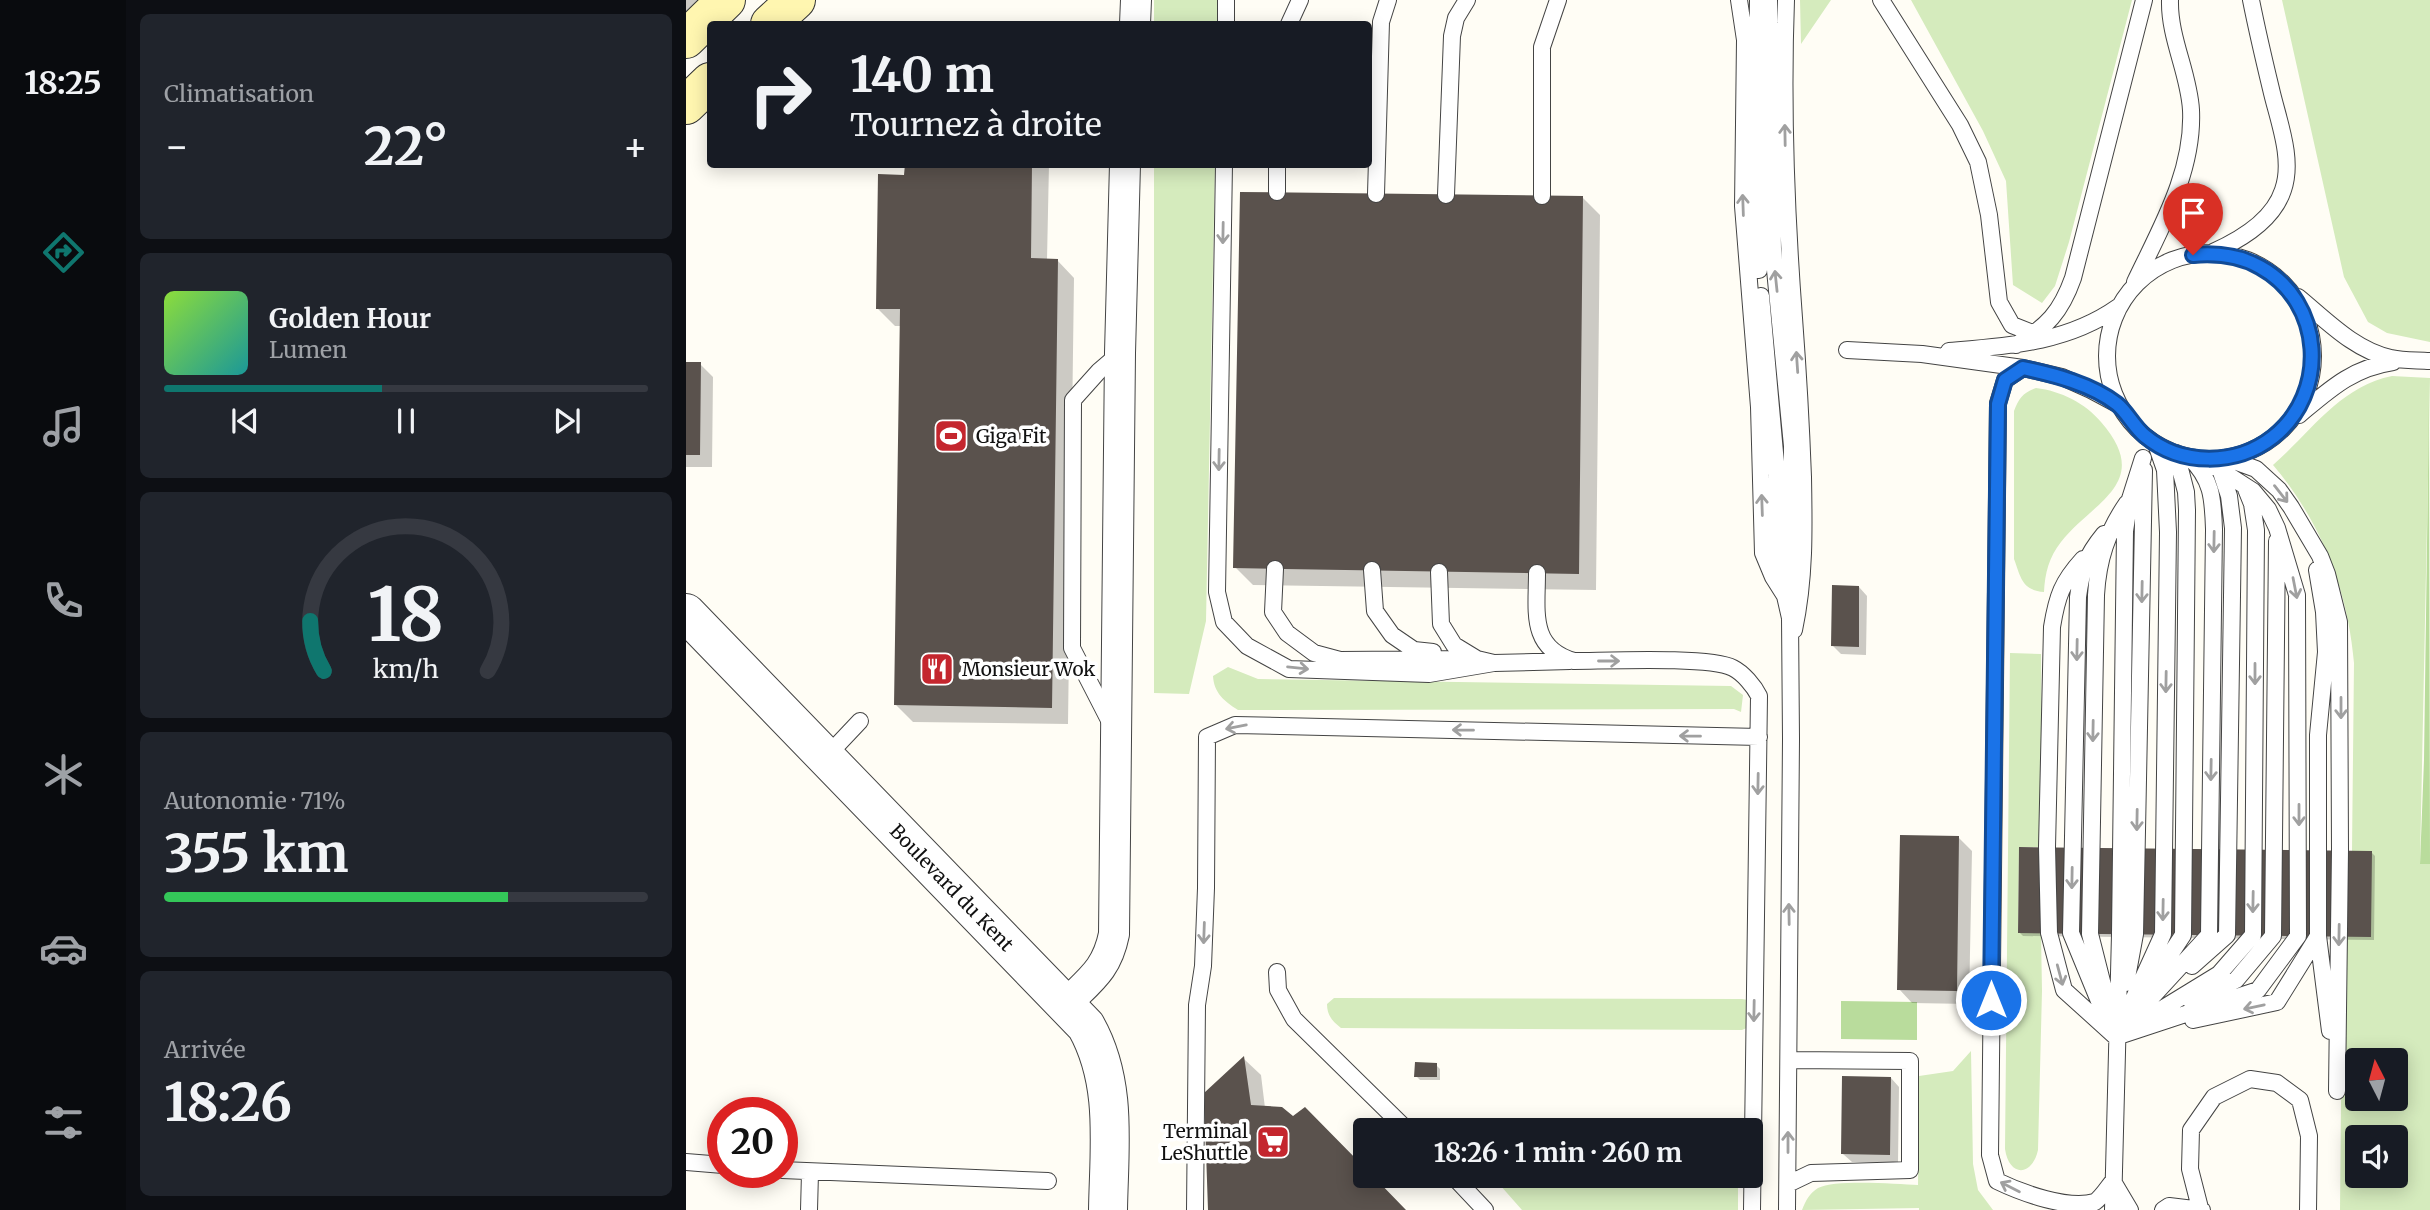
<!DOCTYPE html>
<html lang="fr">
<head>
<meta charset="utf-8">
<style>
  body { margin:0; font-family:Merriweather,serif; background:#20242c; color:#f1f3f6; height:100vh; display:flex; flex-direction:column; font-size:26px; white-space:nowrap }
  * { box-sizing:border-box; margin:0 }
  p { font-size:23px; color:#9ea1a6 }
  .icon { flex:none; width:38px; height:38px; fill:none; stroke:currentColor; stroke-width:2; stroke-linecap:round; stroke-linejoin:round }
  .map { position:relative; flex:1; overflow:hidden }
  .sheet { display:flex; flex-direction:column; gap:14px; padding:14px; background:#0d0f14; width:560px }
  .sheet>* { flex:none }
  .hud { position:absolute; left:21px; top:21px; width:665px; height:147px; border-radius:7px; box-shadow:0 4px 18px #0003; background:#171b24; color:#f1f3f6; overflow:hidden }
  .needle { width:46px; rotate:354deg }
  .tools { position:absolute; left:1659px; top:1048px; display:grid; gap:14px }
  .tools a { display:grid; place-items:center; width:63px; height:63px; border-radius:7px; background:#171b24; box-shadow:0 4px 18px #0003; font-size:35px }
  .speed { position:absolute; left:21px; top:1097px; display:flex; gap:14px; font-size:35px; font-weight:700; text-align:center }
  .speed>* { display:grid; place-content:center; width:91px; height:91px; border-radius:50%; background:#171b24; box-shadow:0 4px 18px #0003; line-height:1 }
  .speed .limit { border:10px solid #d22; background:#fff; color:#111 }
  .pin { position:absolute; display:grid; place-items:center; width:60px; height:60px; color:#fff; margin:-72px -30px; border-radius:50% 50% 50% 0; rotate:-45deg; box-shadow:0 0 7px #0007 }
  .pin .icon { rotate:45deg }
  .me { position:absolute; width:77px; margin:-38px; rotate:0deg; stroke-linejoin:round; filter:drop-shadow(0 0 5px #0008) }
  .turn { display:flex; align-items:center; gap:24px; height:147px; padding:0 28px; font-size:32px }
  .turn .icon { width:91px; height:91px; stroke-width:2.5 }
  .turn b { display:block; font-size:49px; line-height:60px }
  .big { font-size:52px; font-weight:700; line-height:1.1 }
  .sheet .tile { flex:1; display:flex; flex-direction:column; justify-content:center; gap:10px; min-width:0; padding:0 24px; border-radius:10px; background:#20242c }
  .sheet .dial { align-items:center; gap:0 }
  .dial svg { height:182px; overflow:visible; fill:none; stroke:#363941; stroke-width:7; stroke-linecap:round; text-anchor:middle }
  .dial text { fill:#f1f3f6; stroke:none }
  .song { display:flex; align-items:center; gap:21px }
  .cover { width:84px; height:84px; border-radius:10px; background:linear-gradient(135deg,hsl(90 70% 55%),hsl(180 70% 35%)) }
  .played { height:7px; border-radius:4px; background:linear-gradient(90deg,#0f766e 45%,#363941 45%) }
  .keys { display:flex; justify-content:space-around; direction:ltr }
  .heat { display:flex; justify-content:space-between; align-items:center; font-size:38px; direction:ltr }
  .charge { height:10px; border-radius:5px; background:linear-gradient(90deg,#34c759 71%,#363941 0) }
  .trip { position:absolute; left:667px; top:1118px; width:410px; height:70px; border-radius:7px; background:#171b24; box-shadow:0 4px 18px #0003; font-weight:700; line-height:70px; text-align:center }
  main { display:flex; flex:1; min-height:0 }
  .menu { display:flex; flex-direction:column; width:126px; justify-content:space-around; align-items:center; background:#090b0e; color:#9ea1a6 }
  .menu .icon { width:49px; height:49px }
  .menu .selected { color:#0f766e }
  .menu b { font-size:32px; color:#f1f3f6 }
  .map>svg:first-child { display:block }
  .green { fill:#d5ebbd; fill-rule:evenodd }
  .forest { fill:#b9dc9c }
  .shadow { fill:#0003 }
  .building { fill:#5a524d }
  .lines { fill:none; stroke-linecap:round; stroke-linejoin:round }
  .service-casing { stroke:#444; stroke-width:18 }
  .minor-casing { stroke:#444; stroke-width:32 }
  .tertiary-casing { stroke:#444; stroke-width:40 }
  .secondary-casing { stroke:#333; stroke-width:40 }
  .service { stroke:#fff; stroke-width:16 }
  .minor { stroke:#fff; stroke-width:30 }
  .tertiary { stroke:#fff; stroke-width:38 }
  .secondary { stroke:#fff6b0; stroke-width:38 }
  .oneway { stroke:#a0a0a0 }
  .route-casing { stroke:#114b97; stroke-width:18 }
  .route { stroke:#1a73e8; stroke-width:12 }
  .labels { text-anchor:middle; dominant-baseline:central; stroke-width:7; stroke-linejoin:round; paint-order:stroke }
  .poi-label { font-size:19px; fill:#111; stroke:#fff; text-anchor:start }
  .street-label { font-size:19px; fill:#111; stroke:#fff }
</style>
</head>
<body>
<main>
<nav class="menu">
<b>18:25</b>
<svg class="icon selected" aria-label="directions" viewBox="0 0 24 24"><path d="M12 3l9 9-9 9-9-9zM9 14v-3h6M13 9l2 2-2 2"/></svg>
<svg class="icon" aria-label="music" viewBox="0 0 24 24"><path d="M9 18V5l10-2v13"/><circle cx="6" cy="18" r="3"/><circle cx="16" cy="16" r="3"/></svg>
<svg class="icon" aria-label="phone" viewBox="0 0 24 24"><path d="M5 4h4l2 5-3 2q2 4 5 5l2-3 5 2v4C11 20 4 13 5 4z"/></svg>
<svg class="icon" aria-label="climate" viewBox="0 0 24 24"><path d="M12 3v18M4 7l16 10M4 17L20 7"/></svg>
<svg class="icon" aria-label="car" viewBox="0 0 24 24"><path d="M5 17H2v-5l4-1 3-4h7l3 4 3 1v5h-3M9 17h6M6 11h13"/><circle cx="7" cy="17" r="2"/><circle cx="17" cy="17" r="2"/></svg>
<svg class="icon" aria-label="filters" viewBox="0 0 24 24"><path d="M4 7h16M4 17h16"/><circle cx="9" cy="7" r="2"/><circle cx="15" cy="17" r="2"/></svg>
</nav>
<section class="sheet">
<div class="tile"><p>Climatisation</p>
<div class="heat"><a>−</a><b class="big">22°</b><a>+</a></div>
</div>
<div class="tile">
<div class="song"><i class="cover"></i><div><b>Golden Hour</b><p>Lumen</p></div></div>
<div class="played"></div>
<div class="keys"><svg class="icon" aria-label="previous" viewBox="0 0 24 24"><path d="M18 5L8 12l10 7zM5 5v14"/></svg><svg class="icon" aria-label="pause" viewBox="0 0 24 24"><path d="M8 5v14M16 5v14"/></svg><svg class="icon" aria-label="next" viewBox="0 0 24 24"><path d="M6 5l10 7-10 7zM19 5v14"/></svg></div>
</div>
<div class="tile dial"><svg viewBox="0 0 100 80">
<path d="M14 69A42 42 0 1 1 86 69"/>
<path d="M14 69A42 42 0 0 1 8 47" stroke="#0f766e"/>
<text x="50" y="56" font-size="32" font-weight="700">18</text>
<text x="50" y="72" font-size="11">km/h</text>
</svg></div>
<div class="tile"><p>Autonomie · 71%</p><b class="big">355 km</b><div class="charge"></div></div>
<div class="tile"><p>Arrivée</p><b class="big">18:26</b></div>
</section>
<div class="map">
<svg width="1744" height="1210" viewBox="0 0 1744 1210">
  <rect width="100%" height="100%" fill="#fffdf5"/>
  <path class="green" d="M 468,0 L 532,0 L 532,24 L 468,24 Z
    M 1114,0 L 1145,0 L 1115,44 Z
    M 1225,0 L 1446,0 L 1383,242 L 1369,286 L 1356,303 L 1327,285 L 1320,181 L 1297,131 Z
    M 1596,0 L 1744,0 L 1744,342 L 1701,333 L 1682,322 L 1658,277 Z
    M 468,165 L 529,165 L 520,621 L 503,694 L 468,693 Z
    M 1706,376 L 1744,378 L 1734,863 L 1744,864 L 1744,1210 L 1654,1210 L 1656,996 L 1659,936 L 1686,851 L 1666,851 L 1668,663 C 1662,590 1634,520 1587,465 C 1625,432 1653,387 1706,376 ZM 1671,1060 L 1710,1060 L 1710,1099 L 1671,1099 ZM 1671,1138 L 1710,1138 L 1710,1176 L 1671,1176 Z
    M 1350,388 C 1375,391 1399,403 1415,422 C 1468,483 1407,501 1375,542 C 1363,557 1359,573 1358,592 C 1336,590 1335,578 1328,559 L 1328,411 C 1333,398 1337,393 1350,388 Z
    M 1324,653 L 1355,654 L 1356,758 L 1353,847 L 1333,847 L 1332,932 L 1355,933 L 1356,991 L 1352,1150 C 1346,1177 1323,1177 1319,1149 Z
    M 542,667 L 572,679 L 1045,686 L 1057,695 L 1055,712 L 1048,709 L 552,710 C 538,701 528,693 527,676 Z
    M 648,998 L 1056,999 L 1062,1000 L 1063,1027 L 1056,1030 L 655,1028 C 646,1021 641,1015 641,1004 Z
    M 1285,1051 L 1287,1164 L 1292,1190 L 1307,1210 L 1233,1210 L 1233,1208 L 1116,1210 C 1120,1200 1123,1194 1132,1188 C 1149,1179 1211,1184 1232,1185 L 1233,1076 L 1267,1071 Z
    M 806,1176 L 1052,1176 L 1052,1210 L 836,1210 Z"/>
  <path class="forest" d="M 1743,401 L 1744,864 L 1734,864 L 1738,760 Z
    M 1155,1001 L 1231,1002 L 1231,1040 L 1155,1039 Z"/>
  <path class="shadow" d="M 0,0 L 25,0 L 0,24 Z
    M 220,164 L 363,164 L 361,260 L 371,260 L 388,278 L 382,724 L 227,722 L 210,705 L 215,326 L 209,326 L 192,309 L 220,176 Z
    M 897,198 L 914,215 L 910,590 L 567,585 L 549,567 Z
    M 0,364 L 14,364 L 27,377 L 26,467 L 0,467 Z
    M 1173,587 L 1181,596 L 1180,655 L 1155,654 L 1147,646 Z
    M 1273,838 L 1286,851 L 1283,1004 L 1226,1003 L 1213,989 Z
    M 1685,852 L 1689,856 L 1688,940 L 1337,936 L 1333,932 Z
    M 558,1059 L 575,1075 L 579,1108 L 679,1170 L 679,1176 L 685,1176 L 718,1210 L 526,1210 Z
    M 750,1065 L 754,1069 L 754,1080 L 734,1080 L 730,1076 Z
    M 1205,1078 L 1213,1087 L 1212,1163 L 1166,1162 L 1157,1154 Z"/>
  <path class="building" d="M 219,164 L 346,164 L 345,258 L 372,259 L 366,708 L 208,705 L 214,309 L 190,309 L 192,174 L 218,175 Z
    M 554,192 L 897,196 L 893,574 L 547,568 Z
    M 0,362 L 15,362 L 14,455 L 0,455 Z
    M 1146,585 L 1173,586 L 1173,647 L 1145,646 Z
    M 1214,835 L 1273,836 L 1271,991 L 1211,990 Z
    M 1333,847 L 1686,851 L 1685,937 L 1332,933 Z
    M 558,1056 L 565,1105 L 596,1107 L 607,1116 L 619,1107 L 679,1168 L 679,1176 L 687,1176 L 720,1210 L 522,1210 L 518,1093 Z
    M 729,1062 L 751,1063 L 751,1077 L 728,1077 Z
    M 1156,1076 L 1205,1077 L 1204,1155 L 1155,1154 Z"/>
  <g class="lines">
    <defs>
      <path id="service" d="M 1053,0 L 1059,40 L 1057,206 L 1073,407 L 1077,553 L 1087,577 L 1099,596 L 1104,618 L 1105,739 L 1101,1210
        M 1072,0 L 1070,126 L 1073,270
        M 1083,0 L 1087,249 L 1106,446 L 1104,605
        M 1100,0 C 1096,106 1100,212 1108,318 C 1112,371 1115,423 1117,477 C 1118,528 1119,579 1108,630
        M 1195,0 L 1274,125 L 1292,162 L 1303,215 L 1313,302 L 1326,325 L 1349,334
        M 540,24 L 540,0
        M 603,24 L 614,0
        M 538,164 L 531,592 L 538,622 L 561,646 L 603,669 L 743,674 L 808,663
        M 591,164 L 591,192
        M 690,194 L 695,22 L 702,0
        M 760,195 L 766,36 L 770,18 L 781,0
        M 856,196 L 856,47 L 872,0
        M 1527,252 C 1554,240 1587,221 1597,190 C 1608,159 1592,120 1585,89 C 1578,60 1571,30 1565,0
        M1421 356a103 103 0 1 1 206 0a103 103 0 1 1-206 0Z
        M 1449,282 C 1474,229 1508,172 1505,110 C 1503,73 1483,38 1484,0
        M 1075,296 L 1091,475 L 1089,554 L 1094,573
        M 1612,297 C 1639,319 1669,351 1705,358 C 1718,361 1731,360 1744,361
        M 1330,345 C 1361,327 1375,312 1387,278 L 1458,0
        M 1161,350 L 1236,354 L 1337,368 L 1376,377 L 1405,390 L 1433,405
        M 1263,351 C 1323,346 1381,343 1432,307
        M 1337,368 L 1319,380 L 1312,403 L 1304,1155 L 1311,1181 C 1336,1193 1382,1210 1409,1202 C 1416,1197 1422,1187 1427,1181
        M 1613,415 C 1643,390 1666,368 1707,362
        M 1540,458 L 1570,469 L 1593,490 L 1605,507 L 1634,556 L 1641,574 L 1653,622 L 1654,850 L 1651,1091
        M 1397,559 C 1376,582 1371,596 1366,627 L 1361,847 L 1363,933 L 1378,990 L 1430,1037
        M 589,569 L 587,612 L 601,633 L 628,653 L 654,660 L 785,659
        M 686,570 L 689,611 L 706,635 L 728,650 L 747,652
        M 753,572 L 755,624 L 768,645 L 791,659 L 808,663 L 884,661
        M 851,573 C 851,611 843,648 888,661 C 919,661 1024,656 1047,668 C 1057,673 1068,686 1073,696 L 1066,1210
        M 425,724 L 386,648 L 387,400 L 413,371 L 434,353
        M 140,757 L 174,721
        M 1632,936 L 1644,1031
        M 1506,966 L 1541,935 L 1547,528 L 1543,496 L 1534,469
        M 591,972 L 592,990 L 608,1019 L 721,1130
        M 1440,983 L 1449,934 L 1458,470
        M 1458,994 L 1497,935 L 1501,510 L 1500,492 L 1490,453
        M 1505,1001 L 1550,980 L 1587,936 L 1591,541
        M 1415,1006 L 1385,933 L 1392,597 C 1396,568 1400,556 1418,534
        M 1425,1017 L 1404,934 L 1410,595 C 1412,560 1421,532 1441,503
        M 1507,1020 L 1591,1002 L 1632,936 L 1632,735 L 1640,652 L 1638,612 L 1631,570
        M 1437,1022 L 1477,934 L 1482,532 L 1479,470 L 1470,444
        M 1443,1022 L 1523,935 L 1528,529 C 1527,498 1526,479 1503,457
        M 1453,1023 L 1533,974 L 1567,935 L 1570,530 L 1566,504 L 1560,489
        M 1430,1037 L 1572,990 L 1612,936 L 1611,595 L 1591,528 L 1582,509 L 1567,491 L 1517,459
        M 0,1162 L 37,1165
        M 96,1170 L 362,1181
        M 767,1176 L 799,1210
        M 1428,1183 L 1444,1210
        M 1102,1184 L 1125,1173 L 1224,1170 L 1224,1061 L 1103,1060
        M 1514,1208 L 1504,1169 L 1505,1130 L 1528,1097 L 1564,1079 L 1591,1083 L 1614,1100 L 1623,1136 L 1622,1210
        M 123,1210 L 124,1173
        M 509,1210 L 511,1005 L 517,966 L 520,888 L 521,737 L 549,725 L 1073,737
        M 1427,1210 L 1434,934 L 1439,531 L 1444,499 L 1457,458
        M 1477,1210 L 1483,1206 L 1516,1210"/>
      <path id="minor" d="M 449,24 L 450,0
        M 381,1003 C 405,979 421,969 428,934 L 434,353 L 439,164"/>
      <g id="tertiary">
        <path id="s1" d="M 0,613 L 400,1026 C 432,1083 423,1147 422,1210"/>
      </g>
      <path id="secondary" d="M 84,24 L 110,0
        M 0,39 L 40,0
        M 0,105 L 24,82"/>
    </defs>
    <use href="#service" class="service-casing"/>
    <use href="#minor" class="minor-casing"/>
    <use href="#tertiary" class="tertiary-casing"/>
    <use href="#secondary" class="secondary-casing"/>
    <use href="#service" class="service"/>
    <use href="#minor" class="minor"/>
    <use href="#tertiary" class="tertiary"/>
    <use href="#secondary" class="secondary"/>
  </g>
  <defs><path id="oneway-shaft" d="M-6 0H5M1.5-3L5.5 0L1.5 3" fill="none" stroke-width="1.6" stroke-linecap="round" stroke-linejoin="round" transform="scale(1.75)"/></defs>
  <g class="oneway">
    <use href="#oneway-shaft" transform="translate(1099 135) rotate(-91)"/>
    <use href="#oneway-shaft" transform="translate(1057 205) rotate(-92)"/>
    <use href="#oneway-shaft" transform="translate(537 233) rotate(91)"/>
    <use href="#oneway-shaft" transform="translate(1090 281) rotate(-96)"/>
    <use href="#oneway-shaft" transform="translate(1111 362) rotate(-94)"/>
    <use href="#oneway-shaft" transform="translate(533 460) rotate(91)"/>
    <use href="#oneway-shaft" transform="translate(1595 494) rotate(52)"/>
    <use href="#oneway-shaft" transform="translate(1076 505) rotate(-92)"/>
    <use href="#oneway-shaft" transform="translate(1528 542) rotate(91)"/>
    <use href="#oneway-shaft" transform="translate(1609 588) rotate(79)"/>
    <use href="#oneway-shaft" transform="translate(1456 592) rotate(91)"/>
    <use href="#oneway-shaft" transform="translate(1391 650) rotate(91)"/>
    <use href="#oneway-shaft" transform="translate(923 661)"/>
    <use href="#oneway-shaft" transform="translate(612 668) rotate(6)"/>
    <use href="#oneway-shaft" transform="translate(1569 674) rotate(90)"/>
    <use href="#oneway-shaft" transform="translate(1480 682) rotate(91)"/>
    <use href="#oneway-shaft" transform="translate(1655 708) rotate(90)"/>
    <use href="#oneway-shaft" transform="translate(550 727) rotate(169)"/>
    <use href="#oneway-shaft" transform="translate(777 730) rotate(-179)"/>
    <use href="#oneway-shaft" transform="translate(1407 731) rotate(91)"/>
    <use href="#oneway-shaft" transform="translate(1004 736) rotate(-179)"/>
    <use href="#oneway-shaft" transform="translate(1525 770) rotate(91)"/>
    <use href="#oneway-shaft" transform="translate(1072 784) rotate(91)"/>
    <use href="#oneway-shaft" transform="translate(1613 815) rotate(90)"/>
    <use href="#oneway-shaft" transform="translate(1451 820) rotate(91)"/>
    <use href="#oneway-shaft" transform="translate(1386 878) rotate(91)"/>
    <use href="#oneway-shaft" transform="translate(1567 902) rotate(91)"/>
    <use href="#oneway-shaft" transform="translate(1477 910) rotate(91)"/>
    <use href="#oneway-shaft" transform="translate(1103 914) rotate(-91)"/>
    <use href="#oneway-shaft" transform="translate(518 933) rotate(92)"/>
    <use href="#oneway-shaft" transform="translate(1653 935) rotate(91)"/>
    <use href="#oneway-shaft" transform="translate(1374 975) rotate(75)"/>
    <use href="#oneway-shaft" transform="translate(1568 1007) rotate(168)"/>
    <use href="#oneway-shaft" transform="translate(1068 1011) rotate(91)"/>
    <use href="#oneway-shaft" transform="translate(1102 1142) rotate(-90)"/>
    <use href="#oneway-shaft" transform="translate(1324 1187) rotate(-153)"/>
  </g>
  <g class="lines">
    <defs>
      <path id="route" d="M 1305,1000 L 1312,404 L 1319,380 L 1337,368 C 1369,375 1405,384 1431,404 C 1441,412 1448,427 1459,436 C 1495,466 1550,466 1587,437 C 1643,393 1638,302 1574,267 C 1553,255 1530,253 1507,255"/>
    </defs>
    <use href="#route" class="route-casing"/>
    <use href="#route" class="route"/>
  </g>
  <defs>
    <symbol id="stadium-square" viewBox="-11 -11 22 22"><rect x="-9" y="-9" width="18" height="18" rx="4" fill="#c4262e" stroke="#fff"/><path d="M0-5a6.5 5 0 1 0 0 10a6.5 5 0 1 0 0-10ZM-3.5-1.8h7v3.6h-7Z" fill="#fff"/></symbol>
    <symbol id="restaurant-square" viewBox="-11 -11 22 22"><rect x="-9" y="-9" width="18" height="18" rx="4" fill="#c4262e" stroke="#fff"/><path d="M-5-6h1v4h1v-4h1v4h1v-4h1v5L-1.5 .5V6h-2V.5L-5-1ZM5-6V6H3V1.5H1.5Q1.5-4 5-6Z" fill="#fff"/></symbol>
    <symbol id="supermarket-square" viewBox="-11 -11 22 22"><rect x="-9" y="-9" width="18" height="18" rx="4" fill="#c4262e" stroke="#fff"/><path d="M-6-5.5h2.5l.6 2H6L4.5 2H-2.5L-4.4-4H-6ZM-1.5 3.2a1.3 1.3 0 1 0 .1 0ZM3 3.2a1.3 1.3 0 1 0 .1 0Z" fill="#fff"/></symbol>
  </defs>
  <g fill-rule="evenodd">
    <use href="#stadium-square" x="246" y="417" width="38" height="38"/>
    <use href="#restaurant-square" x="232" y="650" width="38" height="38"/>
    <use href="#supermarket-square" x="568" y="1123" width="38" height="38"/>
  </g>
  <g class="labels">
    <g class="poi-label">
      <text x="290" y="436">Giga Fit</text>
      <text x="276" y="669">Monsieur Wok</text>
      <text x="562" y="1131" text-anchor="end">Terminal<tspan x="562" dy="22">LeShuttle</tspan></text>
    </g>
    <g class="street-label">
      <text stroke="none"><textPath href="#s1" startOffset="382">Boulevard du Kent</textPath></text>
    </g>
  </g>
</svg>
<div class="tools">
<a><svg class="needle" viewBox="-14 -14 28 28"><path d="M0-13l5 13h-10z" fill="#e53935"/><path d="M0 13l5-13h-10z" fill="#9ea1a6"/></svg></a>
<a><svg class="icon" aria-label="sound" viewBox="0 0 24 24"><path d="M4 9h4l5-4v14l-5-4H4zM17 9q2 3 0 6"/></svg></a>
</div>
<div class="speed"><div class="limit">20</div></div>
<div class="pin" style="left:1507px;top:255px;background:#d93025"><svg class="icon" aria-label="arrive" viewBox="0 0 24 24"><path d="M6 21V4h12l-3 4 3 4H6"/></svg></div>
<svg class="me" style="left:1305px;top:1000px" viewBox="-20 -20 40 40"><circle r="17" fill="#1a73e8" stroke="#fff" stroke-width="3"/><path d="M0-11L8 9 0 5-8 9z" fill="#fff"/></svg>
<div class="trip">18:26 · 1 min · 260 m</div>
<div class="hud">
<div class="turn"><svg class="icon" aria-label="right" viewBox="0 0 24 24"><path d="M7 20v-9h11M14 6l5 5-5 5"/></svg><div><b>140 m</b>Tournez à droite</div></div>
</div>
</div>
</main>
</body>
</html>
